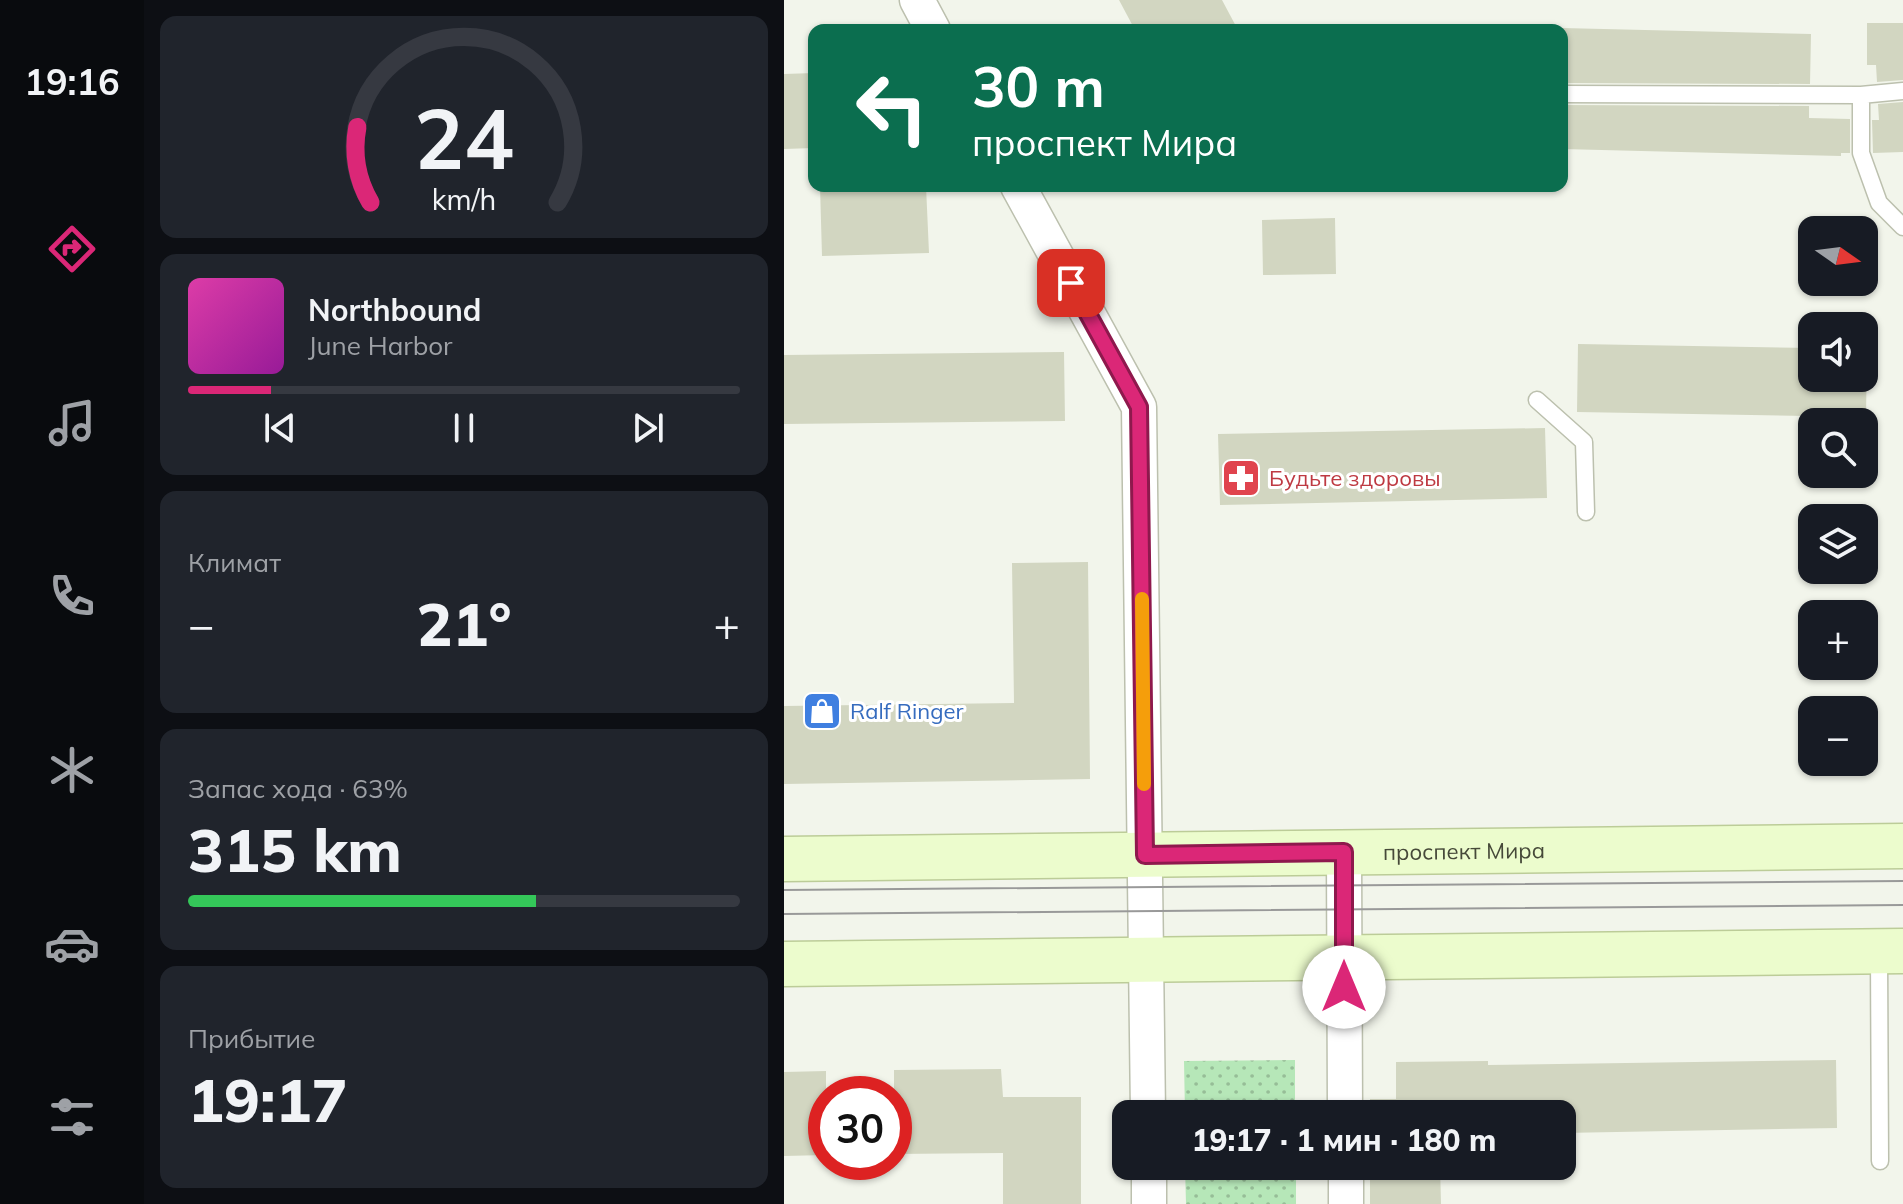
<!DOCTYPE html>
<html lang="ru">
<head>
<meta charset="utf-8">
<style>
  body { margin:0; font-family:Mulish,sans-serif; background:#20242c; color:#f1f3f6; height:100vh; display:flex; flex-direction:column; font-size:30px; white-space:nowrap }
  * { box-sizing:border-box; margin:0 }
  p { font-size:26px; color:#9ea1a6 }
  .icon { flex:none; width:44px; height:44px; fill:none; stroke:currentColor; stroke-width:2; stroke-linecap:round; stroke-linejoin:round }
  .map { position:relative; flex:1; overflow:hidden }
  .sheet { display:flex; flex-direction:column; gap:16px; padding:16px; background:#0d0f14; width:640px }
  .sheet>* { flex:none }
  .hud { position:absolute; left:24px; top:24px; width:760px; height:168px; border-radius:16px; box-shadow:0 2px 6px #0004; background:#0b6e4f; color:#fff; overflow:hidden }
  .needle { width:52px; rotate:104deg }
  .buttons { position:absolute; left:1014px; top:216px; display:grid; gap:16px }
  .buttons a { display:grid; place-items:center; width:80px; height:80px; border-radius:16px; background:#171b24; box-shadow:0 2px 6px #0004; font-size:40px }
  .speed { position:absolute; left:24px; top:1076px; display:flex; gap:16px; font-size:40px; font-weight:700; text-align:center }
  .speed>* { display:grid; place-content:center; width:104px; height:104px; border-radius:50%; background:#171b24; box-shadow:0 2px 6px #0004; line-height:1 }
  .speed .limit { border:12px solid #d22; background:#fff; color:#111 }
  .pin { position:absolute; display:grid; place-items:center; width:68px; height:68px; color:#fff; margin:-34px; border-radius:16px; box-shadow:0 4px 12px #0006 }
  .me { position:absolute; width:88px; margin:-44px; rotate:0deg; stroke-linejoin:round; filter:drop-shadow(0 0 6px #0008) }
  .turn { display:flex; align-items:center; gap:28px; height:168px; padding:0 32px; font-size:36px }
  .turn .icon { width:104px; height:104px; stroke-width:2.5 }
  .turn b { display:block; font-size:56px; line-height:68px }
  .big { font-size:60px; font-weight:800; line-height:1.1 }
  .sheet .card { flex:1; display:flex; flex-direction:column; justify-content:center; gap:12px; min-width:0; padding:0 28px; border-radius:16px; background:#20242c }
  .sheet .dial { align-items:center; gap:0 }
  .dial svg { height:208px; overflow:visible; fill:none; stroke:#363941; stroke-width:7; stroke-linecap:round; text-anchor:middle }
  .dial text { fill:#f1f3f6; stroke:none }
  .song { display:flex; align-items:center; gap:24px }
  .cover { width:96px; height:96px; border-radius:12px; background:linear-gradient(135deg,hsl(320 70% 55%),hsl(300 70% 35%)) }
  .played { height:8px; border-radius:4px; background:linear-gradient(90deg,#db2777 15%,#363941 15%) }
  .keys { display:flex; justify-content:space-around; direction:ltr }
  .heat { display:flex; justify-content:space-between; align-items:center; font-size:44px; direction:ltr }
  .charge { height:12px; border-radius:6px; background:linear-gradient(90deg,#34c759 63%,#363941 0) }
  .trip { position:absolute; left:328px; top:1100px; width:464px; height:80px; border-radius:16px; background:#171b24; box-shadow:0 2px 6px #0004; font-weight:800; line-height:80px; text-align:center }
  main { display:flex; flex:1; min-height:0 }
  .tab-bar { display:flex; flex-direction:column; width:144px; justify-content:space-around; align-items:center; background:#090b0e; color:#9ea1a6 }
  .tab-bar .icon { width:56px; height:56px }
  .tab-bar .selected { color:#db2777 }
  .tab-bar b { font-size:36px; color:#f1f3f6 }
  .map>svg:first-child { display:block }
  .grass { fill:url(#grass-dots) }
  .building { fill:#d2d6c1 }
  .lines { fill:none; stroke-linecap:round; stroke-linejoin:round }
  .lane-casing { stroke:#bcc0ae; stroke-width:19 }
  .street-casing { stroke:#bcc0ae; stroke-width:37 }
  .secondary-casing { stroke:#bccc98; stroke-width:47 }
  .lane { stroke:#fff; stroke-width:16 }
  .street { stroke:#fff; stroke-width:34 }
  .secondary { stroke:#ecfccd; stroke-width:44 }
  .tram { stroke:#999; stroke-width:2 }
  .route-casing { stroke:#8e194d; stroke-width:20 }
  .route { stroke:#db2777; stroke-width:14 }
  .slow { stroke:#f59e0b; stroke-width:14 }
  .labels { text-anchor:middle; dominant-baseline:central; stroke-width:6; stroke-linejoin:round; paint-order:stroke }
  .health-label { font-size:22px; fill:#be3a42; stroke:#fff; text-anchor:start }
  .shop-label { font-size:22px; fill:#366cbe; stroke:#fff; text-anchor:start }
  .street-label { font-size:22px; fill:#464939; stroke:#fff }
</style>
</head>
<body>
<main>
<nav class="tab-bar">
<b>19:16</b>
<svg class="icon selected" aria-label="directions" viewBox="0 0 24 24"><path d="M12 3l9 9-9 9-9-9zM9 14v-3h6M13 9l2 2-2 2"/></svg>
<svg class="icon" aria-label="music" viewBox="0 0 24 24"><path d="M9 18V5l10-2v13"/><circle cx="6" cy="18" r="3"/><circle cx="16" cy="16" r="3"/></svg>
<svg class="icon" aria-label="phone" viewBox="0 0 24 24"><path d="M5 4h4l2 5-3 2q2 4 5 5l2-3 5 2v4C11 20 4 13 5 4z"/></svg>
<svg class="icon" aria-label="climate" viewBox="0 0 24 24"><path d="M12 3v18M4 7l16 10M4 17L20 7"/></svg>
<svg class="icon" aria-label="car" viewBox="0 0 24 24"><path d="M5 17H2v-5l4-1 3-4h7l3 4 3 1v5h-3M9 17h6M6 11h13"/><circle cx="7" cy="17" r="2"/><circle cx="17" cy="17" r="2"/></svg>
<svg class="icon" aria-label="filters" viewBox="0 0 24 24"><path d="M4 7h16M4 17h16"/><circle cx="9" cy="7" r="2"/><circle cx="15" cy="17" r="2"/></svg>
</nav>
<section class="sheet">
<div class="card dial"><svg viewBox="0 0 100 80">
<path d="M14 69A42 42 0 1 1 86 69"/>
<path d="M14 69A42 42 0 0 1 9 40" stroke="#db2777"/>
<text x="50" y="56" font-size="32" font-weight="700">24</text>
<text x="50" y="72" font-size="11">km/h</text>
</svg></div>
<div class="card">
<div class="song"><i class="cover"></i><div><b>Northbound</b><p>June Harbor</p></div></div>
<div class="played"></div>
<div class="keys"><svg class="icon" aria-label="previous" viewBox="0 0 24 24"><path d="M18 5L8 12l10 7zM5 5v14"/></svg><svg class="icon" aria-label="pause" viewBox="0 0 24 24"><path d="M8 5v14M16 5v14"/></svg><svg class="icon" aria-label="next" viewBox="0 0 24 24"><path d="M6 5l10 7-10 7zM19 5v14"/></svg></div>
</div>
<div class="card"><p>Климат</p>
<div class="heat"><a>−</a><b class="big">21°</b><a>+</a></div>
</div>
<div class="card"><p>Запас хода · 63%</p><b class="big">315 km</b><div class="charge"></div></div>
<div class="card"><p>Прибытие</p><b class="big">19:17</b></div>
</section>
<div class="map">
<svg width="1119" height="1204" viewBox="0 0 1119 1204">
  <defs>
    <pattern id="grass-dots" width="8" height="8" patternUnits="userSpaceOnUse" patternTransform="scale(2)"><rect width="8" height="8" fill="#b6e7b8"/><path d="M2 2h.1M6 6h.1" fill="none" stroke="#96bd97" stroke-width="1.8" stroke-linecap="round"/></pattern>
  </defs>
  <rect width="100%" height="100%" fill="#f2f5eb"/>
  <path class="grass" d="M 511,1060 L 511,1114 L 401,1114 L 400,1061 Z
    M 401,1166 L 512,1166 L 512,1204 L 402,1204 Z"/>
  <path class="building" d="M 335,0 L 438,0 L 454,30 L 351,30 Z
    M 1083,23 L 1119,23 L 1119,80 L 1093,82 L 1092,65 L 1083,65 Z
    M 778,28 L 1027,34 L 1026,84 L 778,83 Z
    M 30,73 L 30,148 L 0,149 L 0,74 Z
    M 1119,102 L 1119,152 L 1089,153 L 1088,120 L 1095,120 L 1094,104 Z
    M 778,105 L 1025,106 L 1025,118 L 1066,119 L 1066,153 L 1057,153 L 1057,156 L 778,149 Z
    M 36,186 L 142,186 L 145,253 L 38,256 Z
    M 551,218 L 552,274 L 479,275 L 478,220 Z
    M 794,344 L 1028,348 L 1028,378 L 1080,378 L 1080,349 L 1083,349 L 1082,417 L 793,412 Z
    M 280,352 L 281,421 L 0,424 L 0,355 Z
    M 761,428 L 763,498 L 436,505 L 434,434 Z
    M 304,562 L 306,779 L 0,784 L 0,706 L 230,703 L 228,563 Z
    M 1052,1060 L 1053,1128 L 778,1133 L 778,1114 L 586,1114 L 586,1099 L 612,1099 L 612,1062 L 704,1061 L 704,1065 Z
    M 217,1069 L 219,1097 L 297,1097 L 297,1204 L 219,1204 L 219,1153 L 110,1154 L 110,1070 Z
    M 42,1071 L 42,1155 L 0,1156 L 0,1072 Z
    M 586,1166 L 656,1166 L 657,1204 L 586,1204 Z"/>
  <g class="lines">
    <defs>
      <path id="lane" d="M 778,94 L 1077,95 L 1077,153 L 1095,203 L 1119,227
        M 1077,95 L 1119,91
        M 753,400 L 800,442 L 802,512
        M 1095,953 L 1096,1161"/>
      <path id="street" d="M 133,0 L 149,30
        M 234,186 L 355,407 L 364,1114
        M 560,852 L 561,1114
        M 365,1166 L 365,1204
        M 562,1166 L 562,1204"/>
      <g id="secondary">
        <path id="s1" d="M 0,859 L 1119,846"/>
        <path d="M 0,964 L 1119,951"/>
      </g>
    </defs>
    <use href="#lane" class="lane-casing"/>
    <use href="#street" class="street-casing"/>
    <use href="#secondary" class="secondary-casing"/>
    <use href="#lane" class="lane"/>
    <use href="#street" class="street"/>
    <use href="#secondary" class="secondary"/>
    <path class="tram" d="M 0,890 L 1119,881
      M 0,914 L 1119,905"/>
  </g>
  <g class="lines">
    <defs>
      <path id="route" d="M 287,283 L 355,407 L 361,855 L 560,852 L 560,987"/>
    </defs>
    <use href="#route" class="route-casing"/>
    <use href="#route" class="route"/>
    <path class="slow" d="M 358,599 L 360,784"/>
  </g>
  <defs>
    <symbol id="pharmacy-square" viewBox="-11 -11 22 22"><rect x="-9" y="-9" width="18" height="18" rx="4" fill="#e0444e" stroke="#fff"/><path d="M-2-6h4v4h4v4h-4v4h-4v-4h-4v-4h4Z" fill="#fff"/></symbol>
    <symbol id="shop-square" viewBox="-11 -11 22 22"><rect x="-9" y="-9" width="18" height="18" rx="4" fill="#3f7fe0" stroke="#fff"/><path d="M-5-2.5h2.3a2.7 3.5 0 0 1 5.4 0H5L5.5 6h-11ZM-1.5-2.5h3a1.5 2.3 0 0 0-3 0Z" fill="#fff"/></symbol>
  </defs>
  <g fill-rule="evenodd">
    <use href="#pharmacy-square" x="435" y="456" width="44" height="44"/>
    <use href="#shop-square" x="16" y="689" width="44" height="44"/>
  </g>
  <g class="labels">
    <g class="health-label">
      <text x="485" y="478">Будьте здоровы</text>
    </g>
    <g class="shop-label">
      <text x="66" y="711">Ralf Ringer</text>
    </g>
    <g class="street-label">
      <text stroke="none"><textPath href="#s1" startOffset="680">проспект Мира</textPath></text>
    </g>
  </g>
</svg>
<div class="buttons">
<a><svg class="needle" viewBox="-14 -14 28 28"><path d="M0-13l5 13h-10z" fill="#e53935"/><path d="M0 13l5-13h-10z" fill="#9ea1a6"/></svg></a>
<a><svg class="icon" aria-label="sound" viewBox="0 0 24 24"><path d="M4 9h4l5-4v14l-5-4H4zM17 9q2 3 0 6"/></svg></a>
<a><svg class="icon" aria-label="search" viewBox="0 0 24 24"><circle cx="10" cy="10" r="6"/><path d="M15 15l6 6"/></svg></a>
<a><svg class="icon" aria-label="layers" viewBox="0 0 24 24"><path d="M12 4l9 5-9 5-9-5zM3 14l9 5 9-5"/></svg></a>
<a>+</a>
<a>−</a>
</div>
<div class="speed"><div class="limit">30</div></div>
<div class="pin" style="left:287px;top:283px;background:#d93025"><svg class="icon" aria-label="arrive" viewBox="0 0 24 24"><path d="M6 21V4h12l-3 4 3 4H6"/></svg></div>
<svg class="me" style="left:560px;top:987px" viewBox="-20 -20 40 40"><circle r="19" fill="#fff"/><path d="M0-13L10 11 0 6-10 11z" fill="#db2777"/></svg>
<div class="trip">19:17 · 1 мин · 180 m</div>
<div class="hud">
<div class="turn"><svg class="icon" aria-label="left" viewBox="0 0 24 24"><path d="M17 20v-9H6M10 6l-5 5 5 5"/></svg><div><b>30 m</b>проспект Мира</div></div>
</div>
</div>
</main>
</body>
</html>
